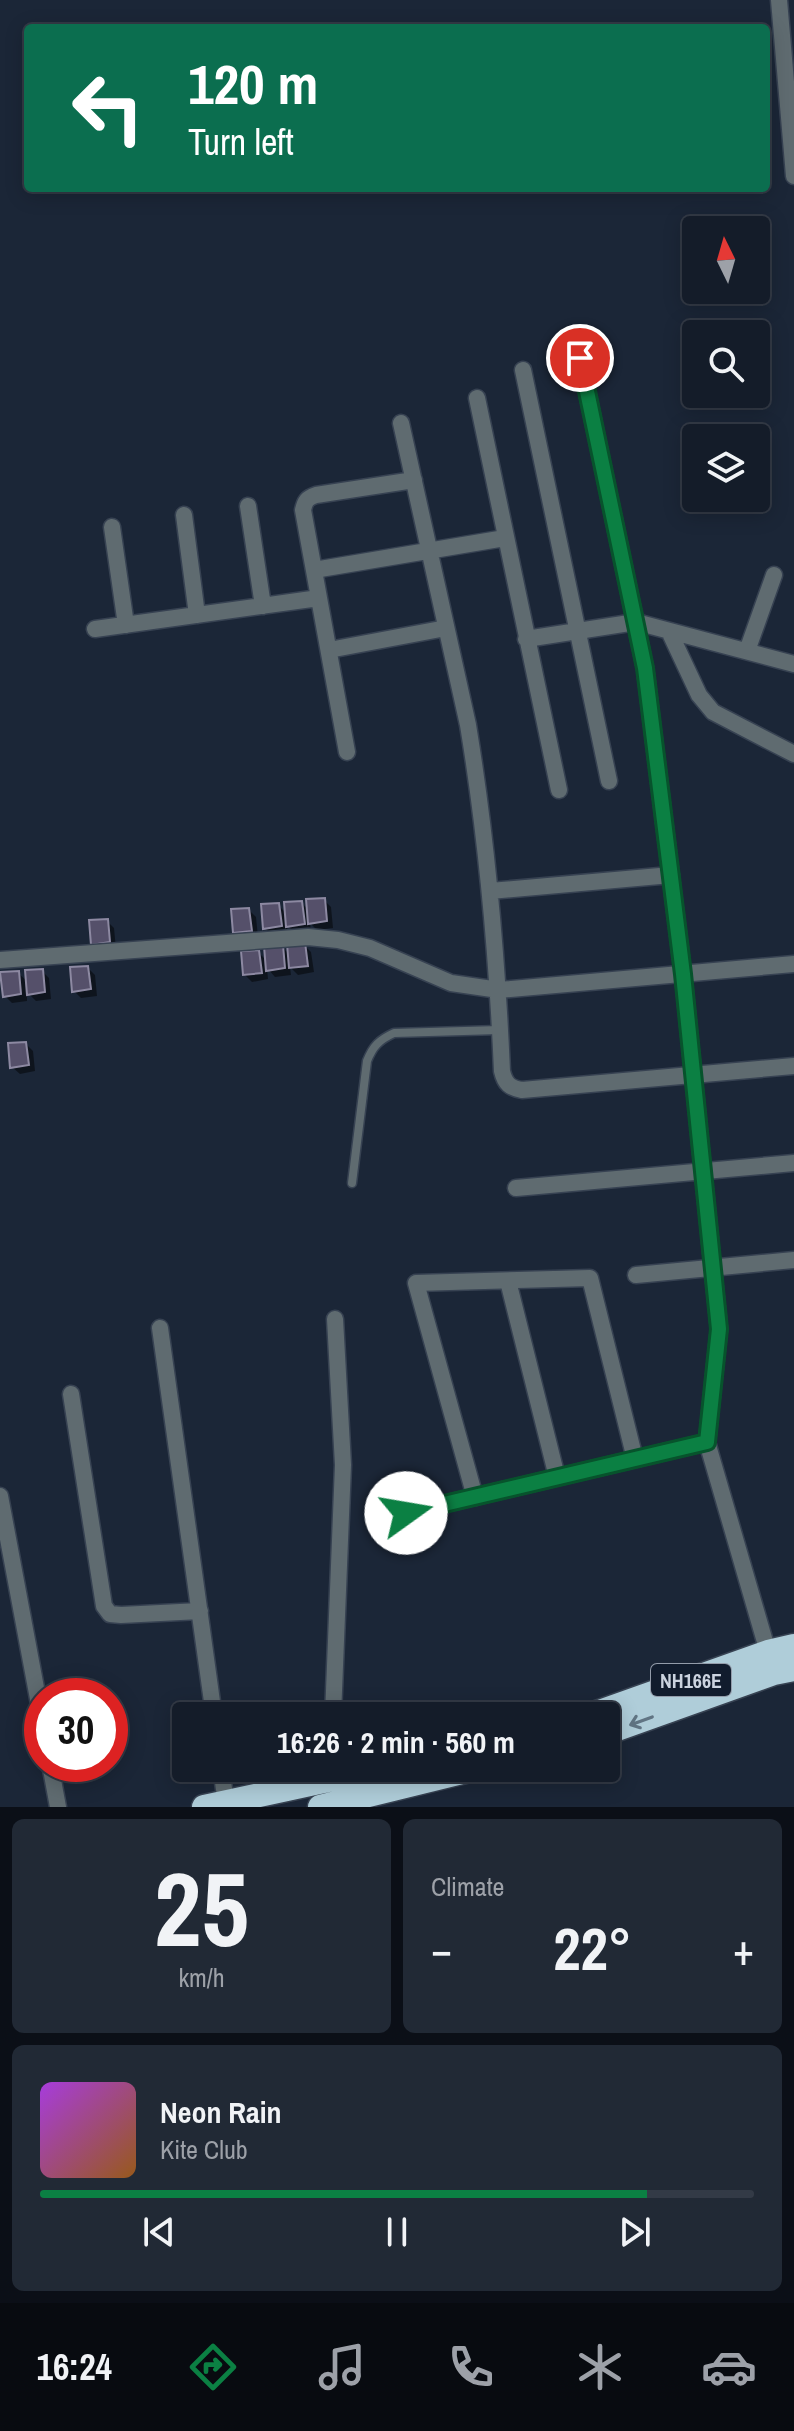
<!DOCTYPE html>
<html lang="en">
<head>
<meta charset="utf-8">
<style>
  body { margin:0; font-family:"Archivo Narrow",sans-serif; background:#212935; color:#f1f3f6; height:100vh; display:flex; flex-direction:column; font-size:30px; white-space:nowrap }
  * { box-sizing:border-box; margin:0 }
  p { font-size:26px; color:#9da1a8 }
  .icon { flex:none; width:44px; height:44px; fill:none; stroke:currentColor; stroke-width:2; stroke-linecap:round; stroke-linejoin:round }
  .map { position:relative; height:1807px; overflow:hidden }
  .panel { display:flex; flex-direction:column; gap:12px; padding:12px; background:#0b0f17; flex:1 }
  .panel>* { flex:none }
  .guide { position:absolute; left:24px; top:24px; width:746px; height:168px; border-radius:8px; box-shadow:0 4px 20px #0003,0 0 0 2px #333a46; background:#0b6e4f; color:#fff; overflow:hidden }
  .needle { width:52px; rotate:355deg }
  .controls { position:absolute; left:682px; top:216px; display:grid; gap:16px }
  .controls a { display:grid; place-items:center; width:88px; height:88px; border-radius:8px; background:#141c29; box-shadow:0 4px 20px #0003,0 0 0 2px #333a46; font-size:40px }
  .speed { position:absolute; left:24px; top:1678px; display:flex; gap:16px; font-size:40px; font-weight:700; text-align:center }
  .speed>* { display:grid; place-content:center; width:104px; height:104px; border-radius:50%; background:#141c29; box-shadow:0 4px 20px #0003,0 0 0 2px #333a46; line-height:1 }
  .speed .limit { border:12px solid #d22; background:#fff; color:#111 }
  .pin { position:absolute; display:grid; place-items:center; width:68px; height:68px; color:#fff; margin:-34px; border:4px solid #fff; border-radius:50%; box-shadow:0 2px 8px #0007 }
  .me { position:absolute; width:88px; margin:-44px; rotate:77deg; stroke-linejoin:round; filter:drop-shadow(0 0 6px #0008) }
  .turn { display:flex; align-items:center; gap:28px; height:168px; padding:0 32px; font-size:36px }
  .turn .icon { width:104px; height:104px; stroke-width:2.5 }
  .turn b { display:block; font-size:56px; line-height:68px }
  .big { font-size:60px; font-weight:700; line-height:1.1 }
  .panel .widget { flex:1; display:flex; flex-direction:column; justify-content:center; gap:12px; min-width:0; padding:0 28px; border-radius:12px; background:#212935 }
  .panel .dial { align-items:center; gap:0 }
  .dial b { font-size:104px; line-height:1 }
  .song { display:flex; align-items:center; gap:24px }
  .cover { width:96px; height:96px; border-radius:12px; background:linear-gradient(135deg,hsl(280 70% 55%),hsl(30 70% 35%)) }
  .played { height:8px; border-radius:4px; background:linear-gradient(90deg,#0b8043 85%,#333a46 85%) }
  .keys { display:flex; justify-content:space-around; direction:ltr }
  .heat { display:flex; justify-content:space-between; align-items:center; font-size:44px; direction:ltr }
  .panel .tiles { flex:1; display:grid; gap:12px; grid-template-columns:1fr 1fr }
  .widget:last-child { grid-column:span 2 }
  .trip { position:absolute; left:172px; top:1702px; width:448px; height:80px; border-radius:8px; background:#141c29; box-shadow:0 4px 20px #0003,0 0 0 2px #333a46; font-weight:700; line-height:80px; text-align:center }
  .tab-bar { display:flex; height:128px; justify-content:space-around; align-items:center; background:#080b10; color:#9da1a8 }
  .tab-bar .icon { width:56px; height:56px }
  .tab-bar .on { color:#0b8043 }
  .tab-bar b { font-size:36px; color:#f1f3f6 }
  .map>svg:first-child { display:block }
  .shadow { fill:#0007 }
  .building { fill:#55506a; stroke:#8d89a2; stroke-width:2 }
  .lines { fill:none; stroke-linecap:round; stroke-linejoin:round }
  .lane-casing { stroke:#374252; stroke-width:11 }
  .street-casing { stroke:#374252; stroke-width:19 }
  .highway-casing { stroke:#374252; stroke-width:27 }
  .lane { stroke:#5f6b70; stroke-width:8 }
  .street { stroke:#5f6b70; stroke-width:16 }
  .highway { stroke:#afcdd9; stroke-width:24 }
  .oneway { stroke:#607483 }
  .route-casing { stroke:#07532c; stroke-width:20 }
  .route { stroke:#0b8043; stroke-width:14 }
  .labels { text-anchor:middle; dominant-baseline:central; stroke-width:8; stroke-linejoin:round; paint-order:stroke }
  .shield { fill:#111c2d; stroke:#939caa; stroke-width:2 }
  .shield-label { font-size:20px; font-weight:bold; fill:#cbd3df }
</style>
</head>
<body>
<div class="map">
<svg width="794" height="1807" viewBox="0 0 794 1807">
  <rect width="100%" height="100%" fill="#1b2637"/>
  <path class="shadow" d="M 324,900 L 331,907 L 333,928 L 317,930 L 310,923 L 311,931 L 295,933 L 287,925 L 288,933 L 272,935 L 265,928 L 278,905 L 287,914 L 302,903 L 309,911 Z
    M 249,910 L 256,917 L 258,937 L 242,940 L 235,932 Z
    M 107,921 L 114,928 L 116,949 L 100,951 L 93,944 Z
    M 304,945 L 311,952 L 314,972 L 298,975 L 290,967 L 291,975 L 275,977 L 267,968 L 268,979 L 252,982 L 245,975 L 258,952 L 267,961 L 282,947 L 290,955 Z
    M 88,968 L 95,975 L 97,996 L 81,998 L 74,991 Z
    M 42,971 L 49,978 L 51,999 L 36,1001 L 27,992 L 27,1001 L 12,1003 L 5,996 L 18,973 L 28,982 Z
    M 26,1044 L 33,1051 L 35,1071 L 20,1074 L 12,1067 Z"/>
  <path class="building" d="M 325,898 L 327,921 L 308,924 L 306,899 Z
    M 302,901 L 305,924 L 286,927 L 284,902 Z
    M 279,903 L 282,926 L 263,929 L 261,904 Z
    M 249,908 L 252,931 L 233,933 L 231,909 Z
    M 108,919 L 110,942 L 91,945 L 89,920 Z
    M 305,942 L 308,966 L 289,968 L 287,944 Z
    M 283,945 L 285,968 L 266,971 L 264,946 Z
    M 259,950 L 262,973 L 243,975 L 241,951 Z
    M 88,966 L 91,989 L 72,992 L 70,967 Z
    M 43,969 L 45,992 L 27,995 L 25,970 Z
    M 19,971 L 21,994 L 3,997 L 0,972 Z
    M 26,1042 L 29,1065 L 10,1068 L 8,1043 Z"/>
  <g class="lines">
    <defs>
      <path id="lane" d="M 352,1183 L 367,1061 C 373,1046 379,1040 394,1033 L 499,1030"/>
      <path id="street" d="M 779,0 L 794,176
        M 580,358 L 645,668 L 683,974 L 719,1329 L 707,1442 L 770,1659
        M 523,370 L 609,781
        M 477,398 L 559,790
        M 401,423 L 468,725 C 487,840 497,955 502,1071 C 505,1084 510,1088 522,1090 L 794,1066
        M 248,506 L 263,606
        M 184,515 L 197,615
        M 112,527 L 126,625
        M 314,570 L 505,538
        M 95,629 L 319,598
        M 669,631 L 699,695 L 713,712 L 794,754
        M 526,639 L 636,622 L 794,664
        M 329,650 L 446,628
        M 747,651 L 774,575
        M 347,752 L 303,510 C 305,501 307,498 316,495 L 414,480
        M 490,891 L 671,875
        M 0,960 L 308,937 L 338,940 L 370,948 L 451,983 L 499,990 L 794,964
        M 516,1188 L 794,1163
        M 636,1275 L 794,1260
        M 508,1281 L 557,1477
        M 160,1328 L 214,1716
        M 71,1394 L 104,1606 L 110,1614 L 121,1615 L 200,1611
        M 0,1496 L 42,1720
        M 475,1497 L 416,1283 L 590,1278 L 635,1459
        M 406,1513 L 707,1442
        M 333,1716 L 343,1465 L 335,1319
        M 50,1764 L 58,1807
        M 221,1768 L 226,1803"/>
      <path id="highway" d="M 588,1716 L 768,1652 L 794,1646
        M 606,1733 L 774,1673 L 794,1669
        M 204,1807 L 384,1768
        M 320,1807 L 478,1768"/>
    </defs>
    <use href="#lane" class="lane-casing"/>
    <use href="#street" class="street-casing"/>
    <use href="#highway" class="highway-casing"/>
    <use href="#lane" class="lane"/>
    <use href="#street" class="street"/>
    <use href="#highway" class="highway"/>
  </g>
  <defs><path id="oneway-shaft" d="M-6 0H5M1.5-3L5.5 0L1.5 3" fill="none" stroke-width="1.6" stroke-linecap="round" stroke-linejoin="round" transform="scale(2)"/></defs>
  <use class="oneway" href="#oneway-shaft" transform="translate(641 1721) rotate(160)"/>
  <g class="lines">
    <defs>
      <path id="route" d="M 406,1513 L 707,1442 L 719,1329 L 683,974 L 645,668 L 580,358"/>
    </defs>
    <use href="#route" class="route-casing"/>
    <use href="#route" class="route"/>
  </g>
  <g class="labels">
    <rect class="shield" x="651" y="1664" width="80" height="32" rx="6"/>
    <g class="shield-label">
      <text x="691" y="1680">NH166E</text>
    </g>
  </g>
</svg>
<div class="controls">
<a><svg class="needle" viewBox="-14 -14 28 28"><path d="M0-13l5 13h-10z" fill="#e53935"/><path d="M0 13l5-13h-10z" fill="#9da1a8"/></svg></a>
<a><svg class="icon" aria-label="search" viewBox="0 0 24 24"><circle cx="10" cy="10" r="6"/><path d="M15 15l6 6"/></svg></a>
<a><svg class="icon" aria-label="layers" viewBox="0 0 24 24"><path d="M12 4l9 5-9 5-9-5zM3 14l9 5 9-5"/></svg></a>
</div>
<div class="speed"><div class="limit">30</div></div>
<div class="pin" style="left:580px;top:358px;background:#d93025"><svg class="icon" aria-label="arrive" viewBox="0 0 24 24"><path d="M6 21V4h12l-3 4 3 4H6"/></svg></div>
<svg class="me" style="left:406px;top:1513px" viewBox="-20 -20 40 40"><circle r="19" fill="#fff"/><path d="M0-13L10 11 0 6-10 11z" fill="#0b8043"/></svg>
<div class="trip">16:26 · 2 min · 560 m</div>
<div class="guide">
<div class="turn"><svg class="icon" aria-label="left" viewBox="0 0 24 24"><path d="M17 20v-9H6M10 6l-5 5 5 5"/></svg><div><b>120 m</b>Turn left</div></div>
</div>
</div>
<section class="panel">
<div class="tiles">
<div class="widget dial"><b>25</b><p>km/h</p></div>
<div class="widget"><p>Climate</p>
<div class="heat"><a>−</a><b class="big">22°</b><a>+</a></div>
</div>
<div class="widget">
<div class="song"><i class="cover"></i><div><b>Neon Rain</b><p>Kite Club</p></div></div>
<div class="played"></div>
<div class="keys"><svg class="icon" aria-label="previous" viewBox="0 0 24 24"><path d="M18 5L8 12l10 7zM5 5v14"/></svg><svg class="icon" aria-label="pause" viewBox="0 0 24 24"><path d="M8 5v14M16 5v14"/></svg><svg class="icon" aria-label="next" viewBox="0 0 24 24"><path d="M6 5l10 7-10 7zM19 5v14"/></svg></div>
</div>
</div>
</section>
<nav class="tab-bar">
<b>16:24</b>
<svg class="icon on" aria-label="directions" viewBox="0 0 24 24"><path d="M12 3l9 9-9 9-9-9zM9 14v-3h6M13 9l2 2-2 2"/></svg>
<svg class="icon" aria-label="music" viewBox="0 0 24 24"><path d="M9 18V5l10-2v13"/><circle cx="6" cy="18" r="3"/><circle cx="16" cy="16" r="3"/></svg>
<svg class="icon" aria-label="phone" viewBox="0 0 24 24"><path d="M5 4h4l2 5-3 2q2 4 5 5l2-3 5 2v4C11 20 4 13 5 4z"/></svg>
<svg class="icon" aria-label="climate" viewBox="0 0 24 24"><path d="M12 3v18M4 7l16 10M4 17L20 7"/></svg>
<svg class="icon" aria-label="car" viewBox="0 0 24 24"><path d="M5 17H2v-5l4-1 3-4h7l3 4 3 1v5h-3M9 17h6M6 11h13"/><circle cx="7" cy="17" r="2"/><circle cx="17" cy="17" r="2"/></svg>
</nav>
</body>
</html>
